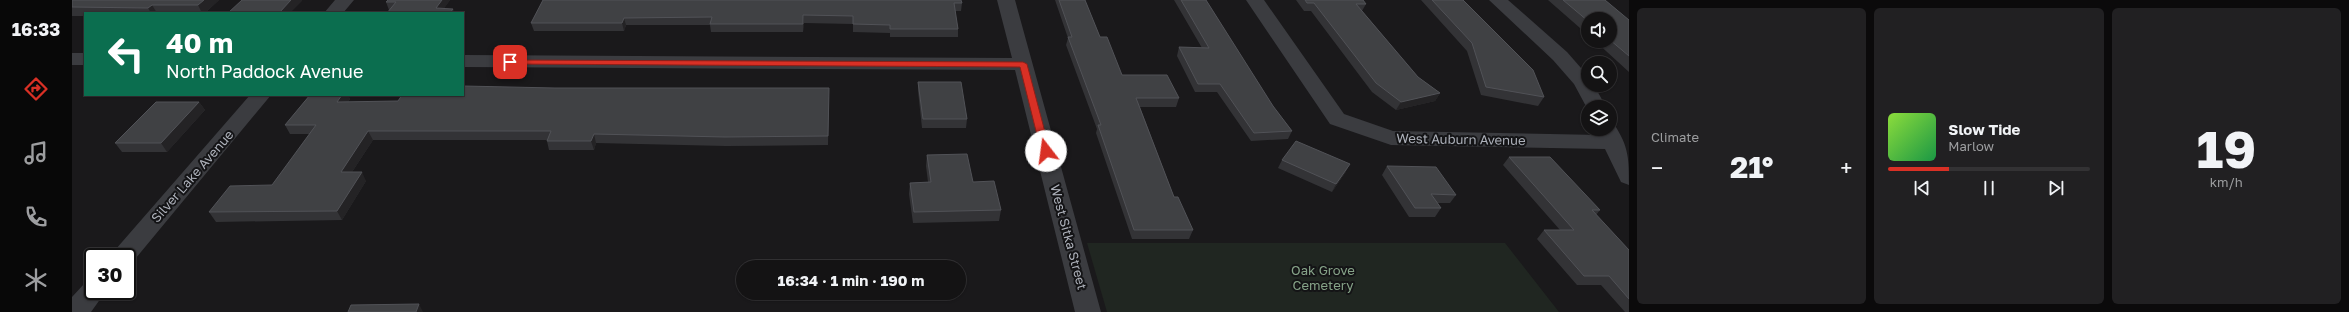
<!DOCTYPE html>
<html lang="en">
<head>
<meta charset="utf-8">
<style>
  body { margin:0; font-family:"Golos Text",sans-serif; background:#212022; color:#f1f3f6; height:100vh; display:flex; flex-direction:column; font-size:15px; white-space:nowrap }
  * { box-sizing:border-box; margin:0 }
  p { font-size:13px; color:#9d9ea0 }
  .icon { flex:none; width:22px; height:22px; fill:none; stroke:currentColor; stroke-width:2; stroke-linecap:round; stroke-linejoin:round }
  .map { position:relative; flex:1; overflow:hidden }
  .sheet { display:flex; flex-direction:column; gap:8px; padding:8px; background:#0b0a0b; width:720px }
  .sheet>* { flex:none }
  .hud { position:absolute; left:12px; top:12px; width:380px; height:84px; border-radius:0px; box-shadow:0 1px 3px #0004,0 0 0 1px #333234; background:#0b6e4f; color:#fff; overflow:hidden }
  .fabs { position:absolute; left:1509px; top:12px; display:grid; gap:8px }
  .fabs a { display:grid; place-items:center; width:36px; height:36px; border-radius:50%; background:#141314; box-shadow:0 1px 3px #0004,0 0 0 1px #333234; font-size:20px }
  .speed { position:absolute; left:12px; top:248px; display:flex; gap:8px; font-size:20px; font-weight:700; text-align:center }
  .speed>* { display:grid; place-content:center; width:52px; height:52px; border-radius:50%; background:#141314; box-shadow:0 1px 3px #0004,0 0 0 1px #333234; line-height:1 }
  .speed .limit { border:2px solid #111; border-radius:6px; background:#fff; color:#111 }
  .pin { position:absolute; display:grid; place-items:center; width:34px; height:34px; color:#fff; margin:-17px; border-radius:8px; box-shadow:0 2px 6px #0006 }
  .me { position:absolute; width:44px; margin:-22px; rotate:345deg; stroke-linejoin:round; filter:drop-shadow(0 0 3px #0008) }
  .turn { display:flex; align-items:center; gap:14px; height:84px; padding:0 16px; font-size:18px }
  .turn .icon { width:52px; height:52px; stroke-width:2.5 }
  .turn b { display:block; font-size:28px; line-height:34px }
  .big { font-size:30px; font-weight:700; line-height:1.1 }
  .sheet .tile { flex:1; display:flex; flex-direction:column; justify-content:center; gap:6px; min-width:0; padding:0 14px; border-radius:6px; background:#212022 }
  .sheet .dial { align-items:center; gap:0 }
  .dial b { font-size:52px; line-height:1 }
  .song { display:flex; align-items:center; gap:12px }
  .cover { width:48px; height:48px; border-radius:6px; background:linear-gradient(135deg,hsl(90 70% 55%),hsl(140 70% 35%)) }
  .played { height:4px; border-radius:2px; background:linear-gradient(90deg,#d93025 30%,#333234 30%) }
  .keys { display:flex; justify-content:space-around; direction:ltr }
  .heat { display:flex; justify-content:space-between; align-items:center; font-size:22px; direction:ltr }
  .sheet .tiles { flex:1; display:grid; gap:8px; grid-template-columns:repeat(3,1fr) }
  .trip { position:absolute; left:664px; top:260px; width:230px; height:40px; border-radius:20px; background:#141314; box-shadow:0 1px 3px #0004,0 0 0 1px #333234; font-weight:700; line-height:40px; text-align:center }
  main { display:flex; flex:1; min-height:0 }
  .dock { display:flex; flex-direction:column; width:72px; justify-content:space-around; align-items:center; background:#080808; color:#9d9ea0 }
  .dock .icon { width:28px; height:28px }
  .dock .active { color:#d93025 }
  .dock b { font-size:18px; color:#f1f3f6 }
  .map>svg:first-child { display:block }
  .green { fill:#202621 }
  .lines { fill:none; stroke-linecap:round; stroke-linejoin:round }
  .street { fill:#3b3c40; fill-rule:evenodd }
  .wall { fill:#333336 }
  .shaded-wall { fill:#242325 }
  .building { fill:#404144; stroke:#515257 }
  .route { fill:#d93025; stroke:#8d1f18 }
  .labels { text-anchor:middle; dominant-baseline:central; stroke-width:4; stroke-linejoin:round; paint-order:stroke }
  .street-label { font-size:13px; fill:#adb1ba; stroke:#141416 }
  .park-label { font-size:13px; fill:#86a388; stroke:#141416 }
</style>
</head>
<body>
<main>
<nav class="dock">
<b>16:33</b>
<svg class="icon active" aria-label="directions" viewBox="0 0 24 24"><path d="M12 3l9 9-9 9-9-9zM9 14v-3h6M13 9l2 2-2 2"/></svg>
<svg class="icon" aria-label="music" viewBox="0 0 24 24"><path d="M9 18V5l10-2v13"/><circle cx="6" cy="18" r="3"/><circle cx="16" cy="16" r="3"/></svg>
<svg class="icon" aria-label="phone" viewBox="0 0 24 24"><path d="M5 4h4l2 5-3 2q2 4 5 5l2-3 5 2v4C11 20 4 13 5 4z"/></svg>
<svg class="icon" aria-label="climate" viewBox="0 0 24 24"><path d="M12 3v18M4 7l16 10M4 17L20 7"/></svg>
</nav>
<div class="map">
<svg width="1557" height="312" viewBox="0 0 1557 312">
  <rect width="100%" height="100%" fill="#1a191b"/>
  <path class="green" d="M 1015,243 L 1433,243 L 1487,312 L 1035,312 Z"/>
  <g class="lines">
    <path class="street" d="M 263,0 L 282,0 L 271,13 L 252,13 Z
      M 925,0 L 943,0 L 1029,312 L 1003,312 L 943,70 L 391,67 L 391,55 L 940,58 Z
      M 1174,0 L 1192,0 L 1272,114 L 1321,131 L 1527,135 L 1524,129 L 1538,129 L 1538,123 L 1542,124 C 1557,147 1557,159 1557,185 L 1549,182 L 1533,149 L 1319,145 L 1258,124 Z
      M 1417,0 L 1436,0 L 1495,52 L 1516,76 L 1516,85 L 1522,85 L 1534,107 L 1516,107 L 1516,110 L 1502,84 L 1481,60 Z
      M 0,53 L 13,53 L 13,65 L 0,65 Z
      M 178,95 L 199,95 L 59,264 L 55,265 L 55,257 L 37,257 Z
      M 21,281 L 21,291 L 34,291 L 19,312 L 0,312 L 0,297 L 12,284 Z"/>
  </g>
  <path class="wall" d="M 0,0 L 147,0 L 133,13 L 13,13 L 13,16 L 0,16 Z
    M 316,0 L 378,0 L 372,8 L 317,10 L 314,2 Z
    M 471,0 L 890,3 L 889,11 L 883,11 L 886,29 L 886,37 L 818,37 L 818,33 L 781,32 L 781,24 L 732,23 L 731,32 L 639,32 L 638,25 L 554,25 L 552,31 L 462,31 L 459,23 Z
    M 983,0 L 1013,0 L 1028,37 L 1050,75 L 1107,98 L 1104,107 L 1068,107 L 1102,197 L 1121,230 L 1117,239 L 1060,239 L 1024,133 L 1025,129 L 994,45 L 996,38 Z
    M 1102,0 L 1134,0 L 1201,106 L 1220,131 L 1216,139 L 1179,141 L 1145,92 L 1123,92 L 1105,56 L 1107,47 L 1130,48 Z
    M 1224,0 L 1291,0 L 1294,4 L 1290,11 L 1346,77 L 1368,93 L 1363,101 L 1324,110 L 1300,92 L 1239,11 L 1232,11 Z
    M 1349,0 L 1391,0 L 1472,97 L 1466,106 L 1409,95 L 1395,51 Z
    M 1476,0 L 1533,0 L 1557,20 L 1557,72 L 1523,41 L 1538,41 L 1538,19 L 1516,19 L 1516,35 Z
    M 846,82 L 895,119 L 894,128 L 850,128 L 846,91 Z
    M 238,95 L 276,95 L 278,99 L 276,102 L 757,97 L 756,145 L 654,146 L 524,143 L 522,150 L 477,150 L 475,141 L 475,140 L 301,140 L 280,172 L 294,181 L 270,220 L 144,222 L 137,212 L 200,185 L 238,134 L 218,134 L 213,125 Z
    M 127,102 L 133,110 L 95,152 L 50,152 L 43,143 Z
    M 855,155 L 901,182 L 929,210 L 927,221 L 841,223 L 837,194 L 838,183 L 856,182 L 854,166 Z
    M 1437,157 L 1528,210 L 1524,215 L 1557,250 L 1557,312 L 1553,312 L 1529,285 L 1505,285 L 1465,239 L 1472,230 L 1488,230 L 1431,165 Z
    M 1210,160 L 1278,164 L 1273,173 L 1260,192 L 1206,168 Z
    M 1315,166 L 1384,195 L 1378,203 L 1365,203 L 1369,208 L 1363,217 L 1337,217 L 1310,175 Z"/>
  <path class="shaded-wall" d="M 132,0 L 147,0 L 133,13 L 130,13 L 126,5 Z
    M 219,0 L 230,0 L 230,1 L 218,13 L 207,13 Z
    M 370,0 L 378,0 L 369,13 L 364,8 Z
    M 80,5 L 85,13 L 79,13 L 76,8 Z
    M 381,9 L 383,13 L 378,13 Z
    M 731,15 L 732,23 L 731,32 Z
    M 552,18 L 554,25 L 552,31 L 550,23 Z
    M 1368,93 L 1363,101 L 1324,110 L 1329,102 Z
    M 270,95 L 276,95 L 278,99 L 269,111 L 265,102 Z
    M 127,102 L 133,110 L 95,152 L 89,143 Z
    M 296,131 L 301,140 L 274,181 L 269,172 Z
    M 522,134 L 524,143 L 522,150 L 519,141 Z
    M 1278,164 L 1273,173 L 1260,192 L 1264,184 Z
    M 290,172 L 294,181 L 270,220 L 265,211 Z
    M 347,304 L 351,312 L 344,312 Z"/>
  <path class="building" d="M 0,0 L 132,0 L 126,5 L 80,5 L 76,8 L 0,7 Z
    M 170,0 L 219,0 L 207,13 L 156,13 Z
    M 316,0 L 370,0 L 364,8 L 381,9 L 378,13 L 315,13 L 324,2 L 314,2 Z
    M 471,0 L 889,0 L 890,3 L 882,3 L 886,29 L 818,29 L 818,25 L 781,24 L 781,16 L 731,15 L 731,24 L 638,24 L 640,17 L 552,18 L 550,23 L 459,23 Z
    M 987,0 L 1013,0 L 1028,37 L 1035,37 L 1050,75 L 1095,75 L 1107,98 L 1064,98 L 1102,197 L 1106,197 L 1121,230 L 1062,230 L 1026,125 L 1029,125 L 996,37 L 1000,37 Z
    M 1109,0 L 1134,0 L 1201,106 L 1220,131 L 1182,133 L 1148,84 L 1126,84 L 1107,47 L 1137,48 Z
    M 1233,0 L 1291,0 L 1294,4 L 1284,4 L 1346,77 L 1368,93 L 1329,102 L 1304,83 L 1242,3 L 1235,3 Z
    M 1360,0 L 1391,0 L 1461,70 L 1472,97 L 1414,87 L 1400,43 Z
    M 1491,0 L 1533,0 L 1557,20 L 1557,56 L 1538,40 L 1538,19 L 1516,19 L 1516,21 Z
    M 846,82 L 889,82 L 895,119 L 851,119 Z
    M 391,86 L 483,88 L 757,88 L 756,136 L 653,137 L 522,134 L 519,141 L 475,141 L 479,131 L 296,131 L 269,172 L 290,172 L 265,211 L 137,212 L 158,186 L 200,185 L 244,125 L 213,125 L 238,95 L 270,95 L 265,102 L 326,101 L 330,95 L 391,95 Z
    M 84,102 L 127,102 L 89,143 L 43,143 Z
    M 1224,141 L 1278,164 L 1264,184 L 1210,160 Z
    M 895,154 L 901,182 L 922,181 L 929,210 L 842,212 L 838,183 L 859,182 L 855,155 Z
    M 1437,157 L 1478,157 L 1528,210 L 1520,210 L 1557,250 L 1557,299 L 1537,276 L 1512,276 L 1472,230 L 1502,230 Z
    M 1315,166 L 1364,167 L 1384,195 L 1359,194 L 1369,208 L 1343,208 Z
    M 347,304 L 344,312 L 276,312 L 279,305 Z"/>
  <path class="route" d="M 435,60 L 951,62 L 955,64 L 978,151 L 974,154 L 969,151 L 948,67 L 438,64 L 434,62 Z"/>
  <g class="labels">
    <g class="street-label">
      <text transform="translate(1389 139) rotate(1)">West Auburn Avenue</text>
      <text transform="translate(120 176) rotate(-49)">Silver Lake Avenue</text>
      <text transform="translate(997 237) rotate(75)">West Sitka Street</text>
    </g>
    <g class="park-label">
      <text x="1251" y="270">Oak Grove<tspan x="1251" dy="15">Cemetery</tspan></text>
    </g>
  </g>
</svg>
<div class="fabs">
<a><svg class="icon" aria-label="sound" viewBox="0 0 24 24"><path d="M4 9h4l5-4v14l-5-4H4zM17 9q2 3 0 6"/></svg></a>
<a><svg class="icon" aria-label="search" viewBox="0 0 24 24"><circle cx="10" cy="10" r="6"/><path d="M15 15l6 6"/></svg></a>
<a><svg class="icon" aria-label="layers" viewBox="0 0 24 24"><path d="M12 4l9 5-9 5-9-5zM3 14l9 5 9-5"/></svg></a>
</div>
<div class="speed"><div class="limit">30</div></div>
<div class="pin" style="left:438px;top:62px;background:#d93025"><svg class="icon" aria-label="arrive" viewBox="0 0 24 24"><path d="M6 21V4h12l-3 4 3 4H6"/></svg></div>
<svg class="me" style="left:974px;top:151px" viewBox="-20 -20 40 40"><circle r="19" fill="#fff"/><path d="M0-13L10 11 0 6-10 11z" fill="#d93025"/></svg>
<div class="trip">16:34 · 1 min · 190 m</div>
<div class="hud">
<div class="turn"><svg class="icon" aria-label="left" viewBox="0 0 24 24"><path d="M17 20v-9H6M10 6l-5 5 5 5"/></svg><div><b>40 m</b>North Paddock Avenue</div></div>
</div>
</div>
<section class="sheet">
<div class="tiles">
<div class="tile"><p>Climate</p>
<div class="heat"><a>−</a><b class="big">21°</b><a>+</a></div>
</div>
<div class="tile">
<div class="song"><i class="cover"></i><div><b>Slow Tide</b><p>Marlow</p></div></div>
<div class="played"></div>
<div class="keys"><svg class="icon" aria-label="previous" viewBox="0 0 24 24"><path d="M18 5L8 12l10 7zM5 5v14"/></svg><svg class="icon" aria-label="pause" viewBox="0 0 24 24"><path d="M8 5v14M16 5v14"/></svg><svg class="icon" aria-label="next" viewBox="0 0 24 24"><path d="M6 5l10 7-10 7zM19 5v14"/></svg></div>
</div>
<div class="tile dial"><b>19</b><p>km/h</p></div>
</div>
</section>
</main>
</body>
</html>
